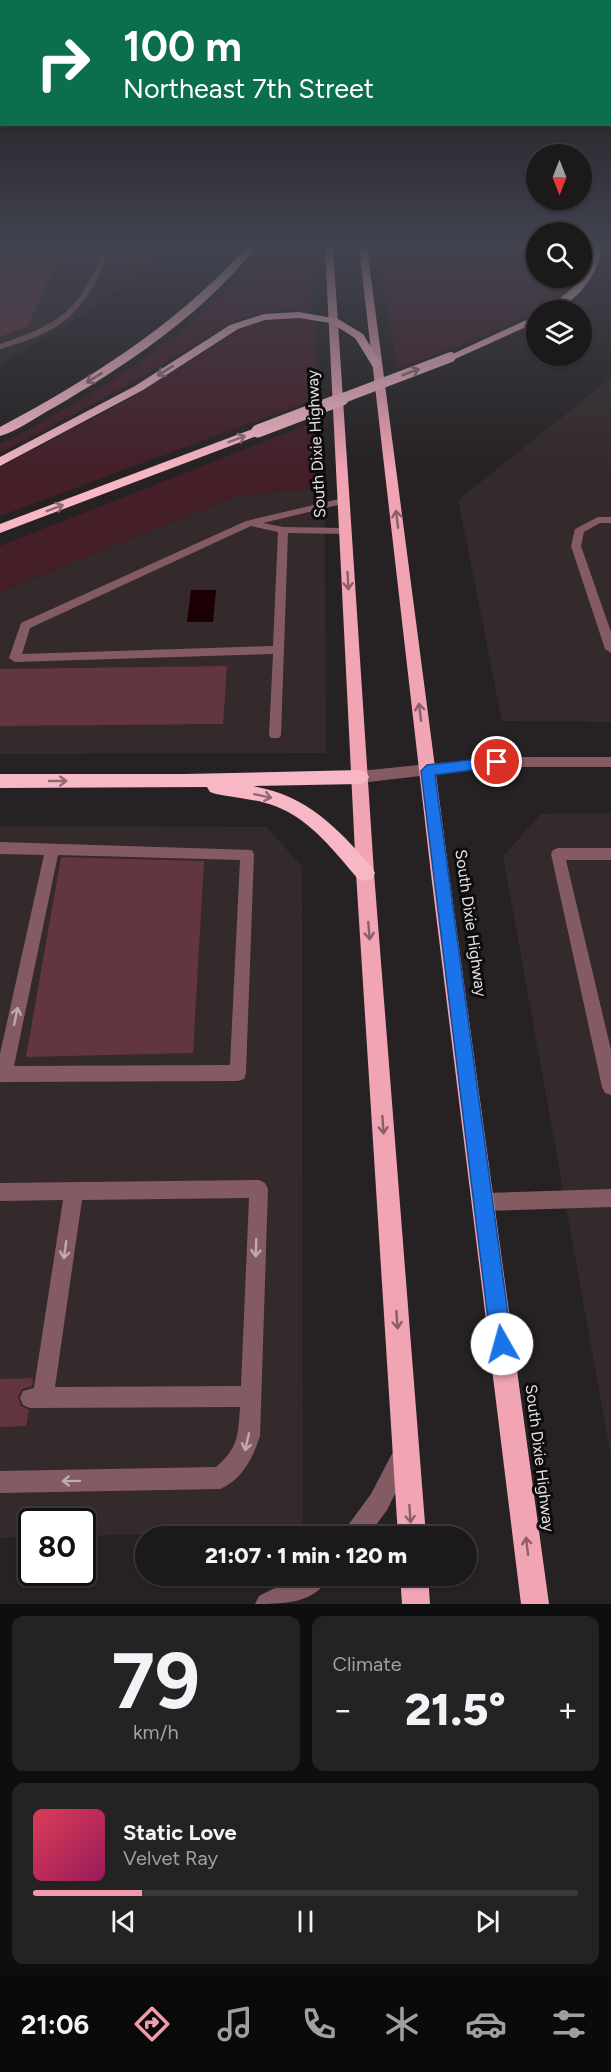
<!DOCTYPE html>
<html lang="en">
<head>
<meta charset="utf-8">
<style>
  body { margin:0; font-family:Figtree,sans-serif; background:#252223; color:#f1f3f6; height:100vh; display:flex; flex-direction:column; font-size:22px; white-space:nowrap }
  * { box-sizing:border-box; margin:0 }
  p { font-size:20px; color:#a0a0a2 }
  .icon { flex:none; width:33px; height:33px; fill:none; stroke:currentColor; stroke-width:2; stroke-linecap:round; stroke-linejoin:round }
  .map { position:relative; height:1604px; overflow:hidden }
  .panel { display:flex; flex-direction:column; gap:12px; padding:12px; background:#0f0e0e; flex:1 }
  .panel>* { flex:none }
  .top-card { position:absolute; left:0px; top:0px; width:612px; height:126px; box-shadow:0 2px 4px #0004,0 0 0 2px #3a3839; background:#0b6e4f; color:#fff; overflow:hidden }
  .needle { width:39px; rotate:180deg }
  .fabs { position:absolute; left:526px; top:144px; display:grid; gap:12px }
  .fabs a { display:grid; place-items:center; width:66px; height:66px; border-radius:50%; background:#1c191a; box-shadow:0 2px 4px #0004,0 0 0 2px #3a3839; font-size:30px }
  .speed { position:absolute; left:18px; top:1508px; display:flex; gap:12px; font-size:30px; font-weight:700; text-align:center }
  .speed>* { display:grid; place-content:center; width:78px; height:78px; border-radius:50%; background:#1c191a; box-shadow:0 2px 4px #0004,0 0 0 2px #3a3839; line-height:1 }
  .speed .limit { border:3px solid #111; border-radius:9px; background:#fff; color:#111 }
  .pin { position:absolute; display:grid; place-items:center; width:51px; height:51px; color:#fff; margin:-26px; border:3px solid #fff; border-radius:50%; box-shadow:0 2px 6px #0007 }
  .me { position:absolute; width:66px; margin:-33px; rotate:353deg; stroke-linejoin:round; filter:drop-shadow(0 0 4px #0008) }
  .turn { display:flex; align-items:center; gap:21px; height:126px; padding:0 24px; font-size:27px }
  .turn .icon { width:78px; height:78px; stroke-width:2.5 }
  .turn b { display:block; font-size:42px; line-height:51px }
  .big { font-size:45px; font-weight:800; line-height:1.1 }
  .panel .card { flex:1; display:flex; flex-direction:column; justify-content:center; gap:9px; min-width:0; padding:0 21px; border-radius:12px; background:#252223 }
  .panel .dial { align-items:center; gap:0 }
  .dial b { font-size:78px; line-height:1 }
  .song { display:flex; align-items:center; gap:18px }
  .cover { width:72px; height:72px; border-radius:9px; background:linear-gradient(135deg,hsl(350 70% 55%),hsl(330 70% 35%)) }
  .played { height:6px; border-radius:3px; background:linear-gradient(90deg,#f29aad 20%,#3a3839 20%) }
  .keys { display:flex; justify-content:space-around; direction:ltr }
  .heat { display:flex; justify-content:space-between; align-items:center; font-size:33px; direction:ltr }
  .panel .tiles { flex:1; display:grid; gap:12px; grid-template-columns:1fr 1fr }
  .card:last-child { grid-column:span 2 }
  .trip { position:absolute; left:135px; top:1526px; width:342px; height:60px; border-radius:30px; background:#1c191a; box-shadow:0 2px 4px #0004,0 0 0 2px #3a3839; font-weight:800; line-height:60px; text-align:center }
  .tab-bar { display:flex; height:96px; justify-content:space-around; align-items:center; background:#0b0a0a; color:#a0a0a2 }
  .tab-bar .icon { width:42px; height:42px }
  .tab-bar .selected { color:#f29aad }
  .tab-bar b { font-size:27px; color:#f1f3f6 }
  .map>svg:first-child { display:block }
  .built { fill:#34292b }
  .green { fill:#441f28 }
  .water { fill:#1d0006 }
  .building { fill:#62353f }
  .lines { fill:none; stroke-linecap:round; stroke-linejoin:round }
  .service { fill:#855b63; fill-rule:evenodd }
  .tertiary { fill:#855b63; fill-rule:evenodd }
  .trunk { fill:#f0a4b4; fill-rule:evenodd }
  .motorway { fill:#f7b7c4; fill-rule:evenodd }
  .motorway-bridge-far1 { stroke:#f7b7c4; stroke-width:10 }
  .motorway-bridge { stroke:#f7b7c4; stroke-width:13 }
  .oneway { stroke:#8e6a71 }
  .oneway2 { stroke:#8a5f68 }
  .oneway3 { stroke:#beabaf }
  .route { fill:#1a73e8; stroke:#114b97; stroke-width:1.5 }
  .labels { text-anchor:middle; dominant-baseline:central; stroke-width:6; stroke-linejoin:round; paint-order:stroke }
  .street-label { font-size:16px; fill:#e4e1e2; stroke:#0d0b0c }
</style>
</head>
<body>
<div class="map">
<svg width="611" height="1604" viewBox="0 0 611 1604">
  <rect width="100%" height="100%" fill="#262122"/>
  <path class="built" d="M 0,247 L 172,247 L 125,285 L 86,312 L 0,365 Z
    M 611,378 L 611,722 L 502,721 L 458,500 Z
    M 325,487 L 326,753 L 0,754 L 0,592 L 237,496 Z
    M 611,813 L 611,1457 L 503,856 L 541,814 Z
    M 0,826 L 267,827 L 302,867 L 303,1530 L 83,1536 L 82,1521 L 32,1521 L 31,1537 L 0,1538 Z"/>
  <path class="green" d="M 266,247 L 311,247 L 312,312 L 281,310 L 237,319 L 128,385 L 0,453 L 0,444 C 91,398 203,329 266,247 Z
    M 376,247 L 537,247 L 537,278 L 576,278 C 532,323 456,347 397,368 Z
    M 304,319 L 315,320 L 318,398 L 0,516 L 0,467 L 122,403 L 249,325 L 276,320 Z
    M 321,419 L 325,487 L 237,496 L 0,592 L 0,546 Z"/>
  <path class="water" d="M 191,590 L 216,590 L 213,622 L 187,622 Z"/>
  <path class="building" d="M 0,247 L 63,247 L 28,326 L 0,337 Z
    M 227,666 L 223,724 L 0,726 L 0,669 Z
    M 61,857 L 204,861 L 193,1053 L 26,1057 Z
    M 33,1378 L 32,1386 L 22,1389 L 18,1397 L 21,1406 L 29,1410 L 26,1426 L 0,1427 L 0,1379 Z"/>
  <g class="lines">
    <path class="service" d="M 104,247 L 110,247 C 88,311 65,331 0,349 L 0,344 C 62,323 81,310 104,247 Z
      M 343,498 L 346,499 L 346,503 L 263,523 L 283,527 L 345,528 L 350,531 L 345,534 L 288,533 L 281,735 L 279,738 L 271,738 L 269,735 L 273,654 L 15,662 L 9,658 L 21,623 L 246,521 ZM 251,526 L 278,532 L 273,646 L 22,654 L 30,628 Z
      M 598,517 L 611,517 L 611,523 L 600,523 L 584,532 L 581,546 L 611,632 L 611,653 L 605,649 L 571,546 L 575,529 Z
      M 0,842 L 252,850 L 254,854 L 246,1073 L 244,1079 L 238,1081 L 0,1082 L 0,1054 L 44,855 L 0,854 ZM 58,855 L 240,860 L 230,1065 L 14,1066 Z
      M 558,848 L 611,848 L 611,860 L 566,860 L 611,1050 L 611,1095 L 605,1093 L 602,1087 L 551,854 L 553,850 Z
      M 259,1180 L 265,1183 L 268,1189 L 260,1436 C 253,1458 242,1480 220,1489 L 0,1493 L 0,1471 L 216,1467 C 239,1448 238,1434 240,1407 L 30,1408 L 23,1405 L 20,1398 L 23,1391 L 34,1388 L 63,1200 L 0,1201 L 0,1183 ZM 249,1198 L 241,1386 L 55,1387 L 82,1200 Z
      M 611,1189 L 611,1207 L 484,1211 L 477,1209 L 475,1202 L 477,1195 L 484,1193 Z
      M 403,1445 L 411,1448 L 414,1456 L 387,1510 L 368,1536 L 343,1536 L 346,1528 L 371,1494 L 395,1448 Z
      M 300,1575 L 330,1575 C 317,1604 282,1604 255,1604 L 259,1596 Z"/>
    <path class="tertiary" d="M 497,757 L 611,757 L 611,767 L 497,767 L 360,783 L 355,781 L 353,777 L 355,773 L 360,771 Z"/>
    <path class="trunk" d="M 325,247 L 333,247 L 374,873 L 426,1536 L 398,1536 L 356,873 Z
      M 359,247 L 367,247 L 449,874 L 549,1604 L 521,1604 L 431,874 Z
      M 400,1575 L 428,1575 L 430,1604 L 402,1604 Z"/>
    <path class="motorway" d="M 247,247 L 256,247 C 202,315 127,365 53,408 C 36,417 18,431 0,436 L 0,427 C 92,378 177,324 247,247 Z
      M 594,247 L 602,247 C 599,274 574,310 544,310 C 549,305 557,301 563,296 C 580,283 591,268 594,247 Z
      M 299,312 L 338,319 L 363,334 L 382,365 L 377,368 L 373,367 L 355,338 L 331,323 L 299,318 L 265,320 L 238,329 L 143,390 L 0,466 L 0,457 L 135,386 L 230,325 L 264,314 Z
      M 537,315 L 537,322 L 455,359 L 447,359 L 446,357 Z
      M 258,427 L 262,428 L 262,434 L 0,533 L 0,524 Z
      M 360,770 L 366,772 L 369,777 L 366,782 L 360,784 L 253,786 C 308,796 336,827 372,867 L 375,873 L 372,879 L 365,881 L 358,879 C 335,852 310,819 275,806 C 257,799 235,798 216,794 L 210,792 L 207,787 L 0,788 L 0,774 L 185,774 Z"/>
    <path class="motorway-bridge-far1" d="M 338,400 L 451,357"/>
    <path class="motorway-bridge" d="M 258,431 L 342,399"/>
  </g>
  <defs><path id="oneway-shaft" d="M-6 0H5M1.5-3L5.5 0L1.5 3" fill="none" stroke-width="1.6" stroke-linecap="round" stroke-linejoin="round" transform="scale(1.5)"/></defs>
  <g class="oneway">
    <use href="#oneway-shaft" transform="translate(165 371) rotate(148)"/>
    <use href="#oneway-shaft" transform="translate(411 372) rotate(-21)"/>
    <use href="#oneway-shaft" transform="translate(94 378) rotate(148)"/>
    <use href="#oneway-shaft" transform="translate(237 439) rotate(-21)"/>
    <use href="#oneway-shaft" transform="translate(55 508) rotate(-21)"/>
    <use href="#oneway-shaft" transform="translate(58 781)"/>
    <use href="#oneway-shaft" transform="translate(263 796) rotate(12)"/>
  </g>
  <g class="oneway2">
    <use href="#oneway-shaft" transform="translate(397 519) rotate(-97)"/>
    <use href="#oneway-shaft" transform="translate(348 581) rotate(87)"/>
    <use href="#oneway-shaft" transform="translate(420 712) rotate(-97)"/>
    <use href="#oneway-shaft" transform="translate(369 931) rotate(85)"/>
    <use href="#oneway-shaft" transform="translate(383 1125) rotate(86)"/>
    <use href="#oneway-shaft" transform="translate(397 1320) rotate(86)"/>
    <use href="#oneway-shaft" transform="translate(410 1514) rotate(86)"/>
    <use href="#oneway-shaft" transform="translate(527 1546) rotate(-97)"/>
  </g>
  <g class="oneway3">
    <use href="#oneway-shaft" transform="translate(16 1016) rotate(-78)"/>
    <use href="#oneway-shaft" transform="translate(256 1248) rotate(92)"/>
    <use href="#oneway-shaft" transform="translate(65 1250) rotate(98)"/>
    <use href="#oneway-shaft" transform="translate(247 1442) rotate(103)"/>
    <use href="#oneway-shaft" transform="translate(71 1481) rotate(179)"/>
  </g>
  <linearGradient id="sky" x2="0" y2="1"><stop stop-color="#151213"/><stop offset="0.52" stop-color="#41434f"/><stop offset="1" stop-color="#41434f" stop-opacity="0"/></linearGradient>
  <rect width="611" height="472" fill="url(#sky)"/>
  <path class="route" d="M 497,757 L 504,762 L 502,766 L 435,775 L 512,1344 L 509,1351 L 502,1354 L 494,1351 L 491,1344 L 421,771 L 427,765 Z"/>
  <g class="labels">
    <g class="street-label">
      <text transform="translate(316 444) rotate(-93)">South Dixie Highway</text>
      <text transform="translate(471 923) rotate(82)">South Dixie Highway</text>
      <text transform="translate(540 1458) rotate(83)">South Dixie Highway</text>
    </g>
  </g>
</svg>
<div class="fabs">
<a><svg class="needle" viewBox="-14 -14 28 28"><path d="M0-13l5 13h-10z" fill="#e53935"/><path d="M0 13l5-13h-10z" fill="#a0a0a2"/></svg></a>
<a><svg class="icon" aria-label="search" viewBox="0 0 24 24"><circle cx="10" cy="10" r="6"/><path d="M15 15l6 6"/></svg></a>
<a><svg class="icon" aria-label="layers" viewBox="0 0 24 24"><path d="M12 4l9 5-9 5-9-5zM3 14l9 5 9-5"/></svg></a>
</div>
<div class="speed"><div class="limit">80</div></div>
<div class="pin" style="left:497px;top:762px;background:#d93025"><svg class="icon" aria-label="arrive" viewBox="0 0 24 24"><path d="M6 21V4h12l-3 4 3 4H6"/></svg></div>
<svg class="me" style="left:502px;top:1344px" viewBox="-20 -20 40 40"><circle r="19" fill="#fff"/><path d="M0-13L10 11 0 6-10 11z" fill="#1a73e8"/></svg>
<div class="trip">21:07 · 1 min · 120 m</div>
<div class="top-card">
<div class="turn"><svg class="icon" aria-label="right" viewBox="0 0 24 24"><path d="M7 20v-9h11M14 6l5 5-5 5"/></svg><div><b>100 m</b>Northeast 7th Street</div></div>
</div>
</div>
<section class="panel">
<div class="tiles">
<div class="card dial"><b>79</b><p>km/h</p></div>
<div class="card"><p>Climate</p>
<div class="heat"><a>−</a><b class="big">21.5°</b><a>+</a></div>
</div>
<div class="card">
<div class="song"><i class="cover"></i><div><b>Static Love</b><p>Velvet Ray</p></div></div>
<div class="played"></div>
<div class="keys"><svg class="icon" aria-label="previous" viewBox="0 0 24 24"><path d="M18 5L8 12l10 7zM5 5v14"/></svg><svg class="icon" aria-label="pause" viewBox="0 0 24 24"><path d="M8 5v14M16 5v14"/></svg><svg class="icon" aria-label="next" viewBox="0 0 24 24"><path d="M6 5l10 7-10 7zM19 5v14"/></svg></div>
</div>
</div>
</section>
<nav class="tab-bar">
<b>21:06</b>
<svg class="icon selected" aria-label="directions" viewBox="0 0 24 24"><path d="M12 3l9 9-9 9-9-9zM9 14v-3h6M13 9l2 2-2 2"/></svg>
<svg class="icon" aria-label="music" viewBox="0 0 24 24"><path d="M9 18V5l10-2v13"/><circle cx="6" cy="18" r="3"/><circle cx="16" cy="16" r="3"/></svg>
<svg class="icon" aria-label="phone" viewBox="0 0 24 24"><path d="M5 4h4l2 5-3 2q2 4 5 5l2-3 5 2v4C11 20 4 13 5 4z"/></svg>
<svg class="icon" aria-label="climate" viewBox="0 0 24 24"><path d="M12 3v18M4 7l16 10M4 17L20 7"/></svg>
<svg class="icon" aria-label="car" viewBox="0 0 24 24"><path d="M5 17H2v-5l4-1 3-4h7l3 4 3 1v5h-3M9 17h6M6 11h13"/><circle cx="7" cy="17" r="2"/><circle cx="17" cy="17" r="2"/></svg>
<svg class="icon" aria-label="filters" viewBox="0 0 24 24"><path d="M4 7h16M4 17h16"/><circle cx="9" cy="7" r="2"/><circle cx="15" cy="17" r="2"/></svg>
</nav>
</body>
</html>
